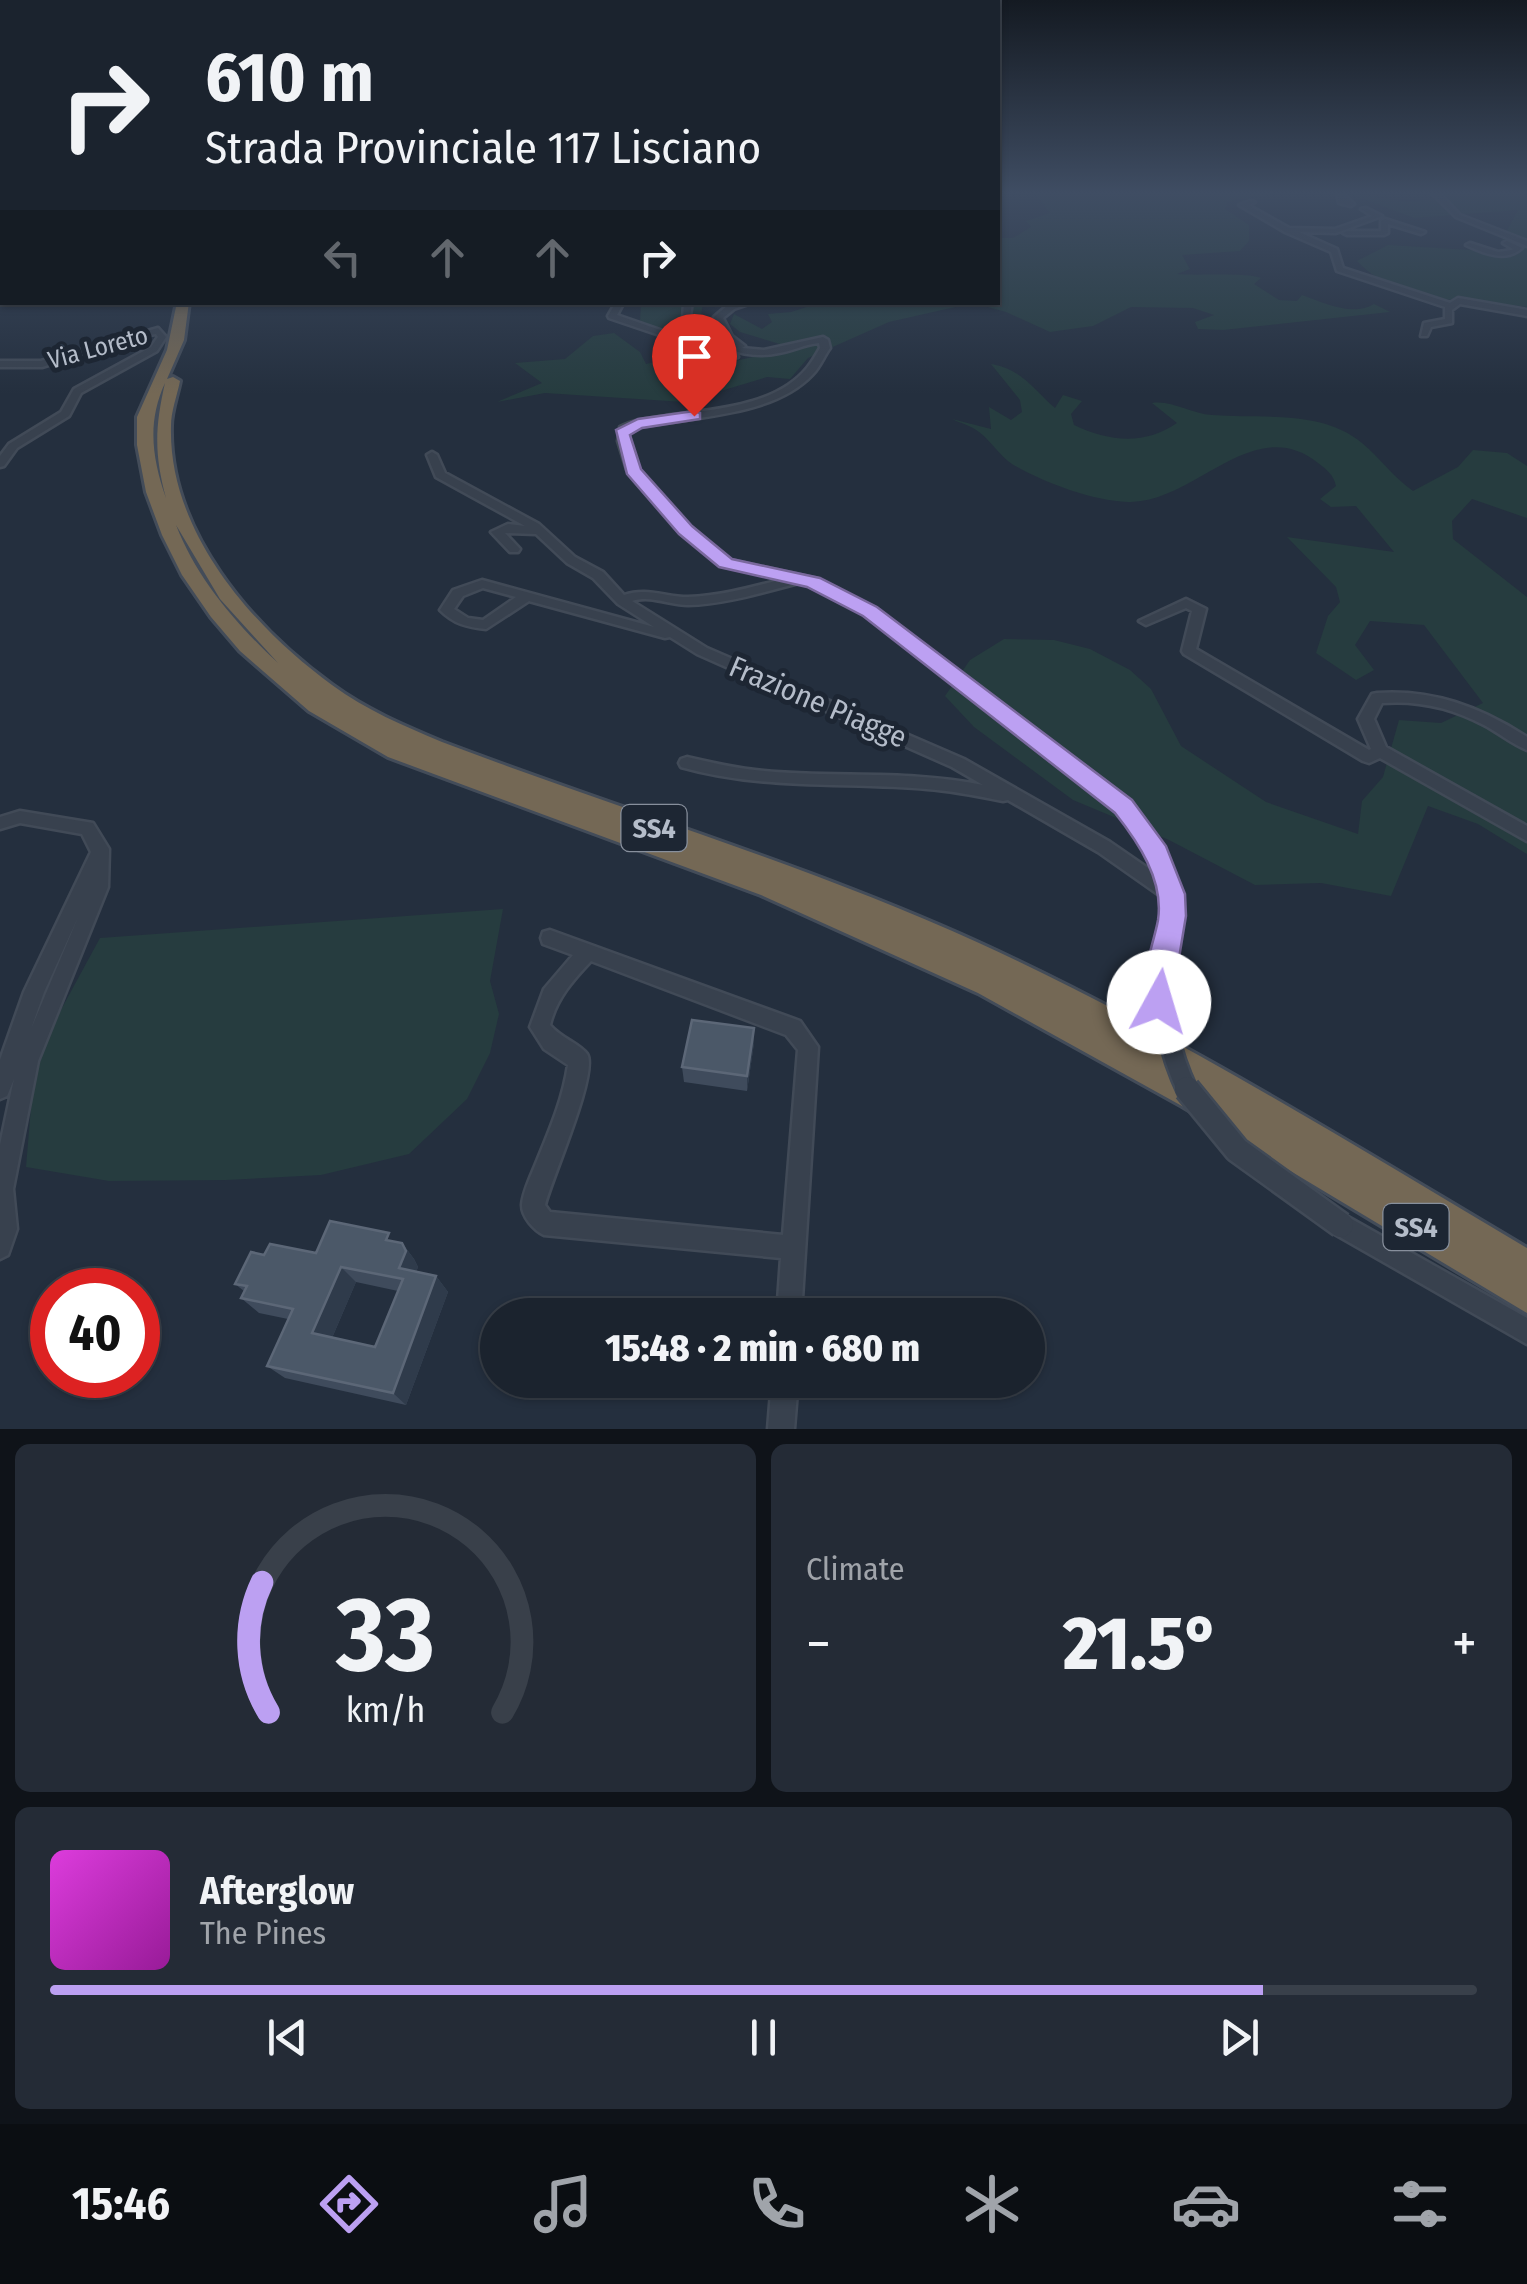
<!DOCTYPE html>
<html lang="en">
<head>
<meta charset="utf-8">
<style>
  body { margin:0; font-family:"Fira Sans Condensed",sans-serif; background:#242b36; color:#f1f3f6; height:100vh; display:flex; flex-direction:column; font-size:38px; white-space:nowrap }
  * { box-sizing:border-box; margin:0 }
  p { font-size:32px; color:#a0a4aa }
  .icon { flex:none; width:55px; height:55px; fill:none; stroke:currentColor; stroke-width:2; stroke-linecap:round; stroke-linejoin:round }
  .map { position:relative; height:1429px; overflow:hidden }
  .side { display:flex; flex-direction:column; gap:15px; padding:15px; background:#0f1319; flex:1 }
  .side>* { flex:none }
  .hud { position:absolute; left:0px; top:0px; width:1000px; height:305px; box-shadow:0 2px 8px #0004,0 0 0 2px #39404a; background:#1b232e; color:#f1f3f6; overflow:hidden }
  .speed { position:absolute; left:30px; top:1268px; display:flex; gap:20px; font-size:50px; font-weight:700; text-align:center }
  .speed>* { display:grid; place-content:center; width:130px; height:130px; border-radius:50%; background:#1b232e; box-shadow:0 2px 8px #0004,0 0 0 2px #39404a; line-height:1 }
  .speed .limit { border:15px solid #d22; background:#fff; color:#111 }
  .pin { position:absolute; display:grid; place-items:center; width:85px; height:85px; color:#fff; margin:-102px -42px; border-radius:50% 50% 50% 0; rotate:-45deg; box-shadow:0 0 10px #0007 }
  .pin .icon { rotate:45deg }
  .me { position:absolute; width:110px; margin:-55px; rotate:6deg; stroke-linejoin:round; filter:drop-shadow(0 0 8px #0008) }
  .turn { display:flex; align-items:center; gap:35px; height:210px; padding:0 40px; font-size:45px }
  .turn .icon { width:130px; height:130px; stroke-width:2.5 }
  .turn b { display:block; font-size:70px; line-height:85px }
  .lanes { display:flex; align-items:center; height:95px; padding:0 40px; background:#0003; justify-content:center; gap:50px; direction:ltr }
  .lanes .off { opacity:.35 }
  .big { font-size:75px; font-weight:800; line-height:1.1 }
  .side .card { flex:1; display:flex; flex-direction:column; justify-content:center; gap:15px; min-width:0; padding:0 35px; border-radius:15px; background:#242b36 }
  .side .dial { align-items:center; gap:0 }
  .dial svg { height:260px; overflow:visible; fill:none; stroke:#39404a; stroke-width:7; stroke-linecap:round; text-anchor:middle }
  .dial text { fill:#f1f3f6; stroke:none }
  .song { display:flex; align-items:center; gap:30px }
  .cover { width:120px; height:120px; border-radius:15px; background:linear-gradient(135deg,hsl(300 70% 55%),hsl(300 70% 35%)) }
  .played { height:10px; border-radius:5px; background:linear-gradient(90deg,#bca0f2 85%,#39404a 85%) }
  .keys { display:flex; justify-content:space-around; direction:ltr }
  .heat { display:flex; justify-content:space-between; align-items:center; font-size:55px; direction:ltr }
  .side .tiles { flex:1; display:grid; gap:15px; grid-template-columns:1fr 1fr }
  .card:last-child { grid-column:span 2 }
  .trip { position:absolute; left:480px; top:1298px; width:565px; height:100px; border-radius:50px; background:#1b232e; box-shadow:0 2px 8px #0004,0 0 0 2px #39404a; font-weight:800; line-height:100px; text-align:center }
  .tabs { display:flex; height:160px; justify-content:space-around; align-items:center; background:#0b0e12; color:#a0a4aa }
  .tabs .icon { width:70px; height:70px }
  .tabs .active { color:#bca0f2 }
  .tabs b { font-size:45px; color:#f1f3f6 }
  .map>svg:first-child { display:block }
  .green { fill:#263c3f }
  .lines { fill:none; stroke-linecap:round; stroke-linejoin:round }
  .minor-casing { stroke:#414a57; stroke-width:5 }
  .highway-casing { stroke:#434c59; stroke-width:6 }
  .minor { fill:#38414e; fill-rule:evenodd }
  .highway { fill:#746855; fill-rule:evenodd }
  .minor-bridge-far1-casing { stroke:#414a57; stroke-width:24; stroke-linecap:butt }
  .minor-bridge-casing { stroke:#414a57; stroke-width:29; stroke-linecap:butt }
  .minor-bridge-far1 { stroke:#38414e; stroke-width:19 }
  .minor-bridge { stroke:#38414e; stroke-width:24 }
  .wall { fill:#3f4b5c; fill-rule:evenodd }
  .shaded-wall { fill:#2f3b4b }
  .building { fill:#4b5868; stroke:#5c6777; stroke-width:2.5; fill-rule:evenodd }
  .route { fill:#bca0f2; stroke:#7a689d; stroke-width:2.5 }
  .labels { text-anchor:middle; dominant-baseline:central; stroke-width:10; stroke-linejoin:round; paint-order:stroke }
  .far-street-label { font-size:25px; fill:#b4bcc9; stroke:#1d2633 }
  .shield { fill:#1d2633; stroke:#878f9c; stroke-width:2.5 }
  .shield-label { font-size:28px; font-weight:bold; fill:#b4bcc9 }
  .street-label { font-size:30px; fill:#b4bcc9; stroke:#1d2633 }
</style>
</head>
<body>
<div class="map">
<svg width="1527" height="1429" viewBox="0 0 1527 1429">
  <rect width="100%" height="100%" fill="#242f3e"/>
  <path class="green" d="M 1036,194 L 1274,194 L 1228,201 L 1225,209 L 1249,225 L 1249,241 L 1240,251 L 1182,255 L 1190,269 L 1177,274 C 1199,276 1246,272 1261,278 L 1254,284 L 1279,300 L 1297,301 L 1302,295 C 1324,303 1353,317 1374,304 L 1390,312 L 1223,330 L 1198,329 L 1195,322 L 1214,315 L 1193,308 L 1131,307 L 1093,326 L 1050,332 L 1006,312 L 973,303 L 889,322 L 808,358 L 790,379 L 767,377 L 684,402 L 545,393 L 497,402 L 542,383 L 515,363 L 565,359 L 593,336 L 614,333 L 640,352 L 646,364 L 688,355 L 640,322 L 641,303 L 703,303 L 701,316 L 724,338 L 735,361 L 793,348 L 740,332 L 730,324 L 734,314 L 762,329 L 772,322 L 768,314 L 791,312 L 819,303 L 998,302 L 998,238 L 1013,238 L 1031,227 L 1026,221 L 1050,213 Z
    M 1351,194 L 1410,202 L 1437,198 L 1429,194 L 1527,194 L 1527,307 C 1471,299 1399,306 1357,261 L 1388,245 L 1503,252 L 1518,249 L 1502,240 L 1518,210 L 1414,218 Z
    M 991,364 C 1022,369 1034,390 1055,408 L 1063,395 L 1082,401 L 1071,414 L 1074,425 C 1108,441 1144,446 1177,423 L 1152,403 C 1172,400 1191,414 1212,415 C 1261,419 1322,409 1362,443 C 1381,459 1393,477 1413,491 L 1458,467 L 1473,450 L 1507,453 L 1527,466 L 1527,518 L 1472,499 L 1452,521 L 1453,539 L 1527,597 L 1527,854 L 1478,824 L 1428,806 L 1391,896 L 1321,883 L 1255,885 L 1169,840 L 1073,800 L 974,727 L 945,696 L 970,660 L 1004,639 L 1054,640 L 1090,649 L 1130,670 L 1151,689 L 1181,746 L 1266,802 L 1358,834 L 1362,801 L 1383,777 L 1399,720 L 1441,723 L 1483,703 L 1424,625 L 1370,621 L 1355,645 L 1374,670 L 1356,680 L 1316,653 L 1328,616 L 1340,602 L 1336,587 L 1287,537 L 1394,552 L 1356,506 L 1331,507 L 1320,499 L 1336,486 C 1333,474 1327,470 1318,463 C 1254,411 1194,504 1128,502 C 1092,501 1042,482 1012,464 C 999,455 991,441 979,432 C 972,426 960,423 952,419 L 991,429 L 989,407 L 1011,420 L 1022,412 L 1020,400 Z
    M 503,909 L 490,981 L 499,1014 L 490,1053 L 467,1099 L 409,1154 L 321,1175 L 226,1180 L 109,1181 L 26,1167 L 33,1083 L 50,1030 L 100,938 Z"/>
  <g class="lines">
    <defs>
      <path id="minor" d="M 1337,194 L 1343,194 L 1354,204 L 1351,206 L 1339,203 Z
        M 1433,194 L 1440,194 L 1460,215 L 1527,241 L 1527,246 L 1456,217 Z
        M 1250,201 L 1255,202 L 1248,205 L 1289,228 L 1335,229 L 1372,216 L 1361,209 L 1366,208 L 1382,216 L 1336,233 L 1299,232 L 1337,249 L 1343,268 L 1450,303 L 1458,298 L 1527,310 L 1527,316 L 1460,304 L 1452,310 L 1452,323 L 1431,327 L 1427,336 L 1421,336 L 1424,323 L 1445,319 L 1445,307 L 1337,271 L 1331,252 L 1285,232 L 1239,205 Z
        M 1385,219 L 1425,232 L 1421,234 L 1388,224 L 1388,233 L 1384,235 L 1347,235 L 1343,233 L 1347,231 L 1381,231 L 1381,221 Z
        M 0,226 L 2,226 L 2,231 L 0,231 Z
        M 1507,241 L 1522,248 C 1506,263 1483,253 1466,245 L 1470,243 L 1498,252 L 1512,250 L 1513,249 L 1503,243 Z
        M 0,275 L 2,275 L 2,281 L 0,281 Z
        M 616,302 L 624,302 L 617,315 L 738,357 L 730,359 L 609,318 L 608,316 Z
        M 684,302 L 692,302 L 690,316 L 710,332 L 732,345 L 724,338 L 714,317 L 728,305 L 755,302 L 734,309 L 723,318 L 732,336 L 745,346 L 742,348 L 764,350 L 823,337 L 828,340 L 830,348 C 824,356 820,367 813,374 C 771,419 686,416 630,429 L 628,441 L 638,469 L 689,527 L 730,560 L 818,579 L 875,609 L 1130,802 L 1163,848 L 1180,894 L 1181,916 L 1168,973 L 1161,975 L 1154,973 L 1151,967 L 1163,916 L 1162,897 L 1098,852 L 1008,800 L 1003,801 C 978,796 953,791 927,789 C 844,782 762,790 681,767 L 679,763 L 681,759 L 687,757 C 713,763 738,769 764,771 C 837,778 911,770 983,785 L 952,767 L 697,654 L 670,637 L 665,638 L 529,601 L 486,629 C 467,627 454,624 440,610 L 453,590 L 482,580 L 654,627 L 618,604 L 593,578 L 567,563 L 536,534 L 505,533 L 520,549 L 518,552 L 510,552 L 491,532 L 508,524 L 525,526 L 436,477 L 427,455 L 432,452 L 437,455 L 445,473 L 539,524 L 575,557 L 603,572 L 624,595 C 647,587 665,597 688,597 C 720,596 752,587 783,579 L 722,566 L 681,533 L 627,470 L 618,441 L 620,427 C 633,420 651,418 666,416 C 712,409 775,407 807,368 C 812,362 816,355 820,348 L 819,343 C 805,344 793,351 779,353 C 741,361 711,344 683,319 ZM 799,583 L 809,585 L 865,615 L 1118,810 L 1149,855 L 1155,873 L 1110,842 L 964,759 L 707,648 L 632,601 C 651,595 669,605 688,605 C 726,604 763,592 799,583 ZM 483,588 L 516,597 L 483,620 L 468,618 L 454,609 L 463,596 Z
        M 158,328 L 166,337 L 157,351 L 81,393 L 69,416 L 17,448 L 4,466 L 0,467 L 0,456 L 9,444 L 61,412 L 74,389 L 151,347 L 158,337 L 156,334 L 142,336 L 42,367 L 0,367 L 0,361 L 41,361 Z
        M 1186,599 L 1206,609 L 1196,649 L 1369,750 L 1371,749 L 1358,719 L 1372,694 L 1377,693 C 1433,689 1480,707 1527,737 L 1527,750 C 1512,744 1499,733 1484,725 C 1452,708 1419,700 1382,703 L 1374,719 L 1386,747 L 1527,826 L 1527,841 L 1380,758 L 1369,763 L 1363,761 L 1184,654 L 1182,651 L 1192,611 L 1186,608 L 1146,625 L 1139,621 Z
        M 20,811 L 93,823 L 109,849 L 108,887 L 38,1061 L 13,1189 L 17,1229 L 8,1255 L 0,1259 L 0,1145 L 14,1079 L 7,1096 L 0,1099 L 0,1060 L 24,992 L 91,852 L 82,834 L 20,823 L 0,829 L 0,817 ZM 79,915 L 31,1029 L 44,992 Z
        M 550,930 L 800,1021 L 818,1047 L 801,1315 L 777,1315 L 781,1258 L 544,1235 C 534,1230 522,1217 522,1205 C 523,1191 532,1174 537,1161 C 550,1129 563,1099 568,1065 L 544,1049 L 530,1027 L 544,989 L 573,955 L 543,944 L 541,938 L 543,932 ZM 591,961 L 786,1035 L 798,1050 L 783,1235 L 550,1212 L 545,1205 C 551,1180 599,1072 587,1054 C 580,1044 561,1038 550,1025 C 556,999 573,980 591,961 Z
        M 1341,1213 L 1527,1318 L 1527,1344 L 1333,1233 L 1329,1225 L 1333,1217 Z
        M 772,1380 L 798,1380 L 794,1429 L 768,1429 Z"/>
      <path id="highway" d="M 177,302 L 189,302 L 184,340 L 167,379 L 173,377 L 180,381 C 177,396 171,411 171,426 C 168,531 252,627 332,685 C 366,710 404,726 442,742 C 621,810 805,864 979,943 C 1169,1030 1348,1142 1527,1248 L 1527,1313 L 1182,1106 L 978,993 L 761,895 L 388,757 L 309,711 L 240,651 L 211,617 L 182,575 L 162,535 L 146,492 L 137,445 L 137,417 L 167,350 ZM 165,383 C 155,427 154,454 166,498 C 152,458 147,422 165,383 ZM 176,525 L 220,599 L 278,663 C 236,624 197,579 176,525 Z"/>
    </defs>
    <use href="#minor" class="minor-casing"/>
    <use href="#highway" class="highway-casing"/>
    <use href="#minor" class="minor"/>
    <use href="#highway" class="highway"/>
    <defs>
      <path id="minor-bridge-far1" d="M 1161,967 C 1162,1013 1168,1050 1188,1092"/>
      <path id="minor-bridge" d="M 1187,1089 L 1237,1150 L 1341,1225"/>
    </defs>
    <use href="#minor-bridge-far1" class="minor-bridge-far1-casing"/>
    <use href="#minor-bridge" class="minor-bridge-casing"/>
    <use href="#minor-bridge-far1" class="minor-bridge-far1"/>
    <use href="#minor-bridge" class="minor-bridge"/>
  </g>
  <path class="wall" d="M 754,1043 L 747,1091 L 684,1082 L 682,1067 Z
    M 395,1241 L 402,1243 L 414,1259 L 418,1267 L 416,1272 L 436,1276 L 448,1292 L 406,1405 L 285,1378 L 267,1366 L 288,1319 L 259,1313 L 241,1298 L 244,1291 L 235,1284 L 264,1255 L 316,1253 ZM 356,1282 L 398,1291 L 375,1347 L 332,1338 Z"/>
  <path class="shaded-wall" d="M 754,1028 L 754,1043 L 747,1091 L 747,1076 Z
    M 402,1243 L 414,1259 L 418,1267 L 412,1284 L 399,1268 Z
    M 341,1267 L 356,1282 L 328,1347 L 312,1333 Z
    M 436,1276 L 448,1292 L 406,1405 L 393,1393 Z"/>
  <path class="building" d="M 692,1020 L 754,1028 L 747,1076 L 682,1067 Z
    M 330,1221 L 389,1233 L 386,1240 L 402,1243 L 406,1251 L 399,1268 L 436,1276 L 393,1393 L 267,1366 L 293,1309 L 241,1298 L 247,1286 L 235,1284 L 251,1252 L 264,1255 L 270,1244 L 316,1253 ZM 341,1267 L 403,1279 L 375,1347 L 312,1333 Z"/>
  <linearGradient id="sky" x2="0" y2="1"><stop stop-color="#141a22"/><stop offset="0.49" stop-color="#3f4d63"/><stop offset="1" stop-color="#3f4d63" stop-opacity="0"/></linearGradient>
  <rect width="1527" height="394" fill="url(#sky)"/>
  <path class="route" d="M 694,411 L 700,413 L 700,419 L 642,428 L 630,435 L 641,469 L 692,526 L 732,559 L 820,578 L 877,607 L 1132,800 L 1166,846 L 1185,894 L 1186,916 L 1170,1012 L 1159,1016 L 1148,1012 C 1136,984 1153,948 1158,920 C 1164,880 1138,842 1115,813 L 863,616 L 807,587 L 719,567 L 679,534 L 627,474 L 616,430 L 638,419 Z"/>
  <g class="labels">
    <g class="far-street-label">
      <text transform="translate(98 348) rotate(-15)">Via Loreto</text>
    </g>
    <g class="shield">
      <rect x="621.5" y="805" width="65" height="46" rx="8"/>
      <rect x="1383.5" y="1204" width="65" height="46" rx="8"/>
    </g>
    <g class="shield-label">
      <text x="654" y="828">SS4</text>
      <text x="1416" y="1227">SS4</text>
    </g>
    <g class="street-label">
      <text transform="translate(818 702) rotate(23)">Frazione Piagge</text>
    </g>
  </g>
</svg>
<div class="speed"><div class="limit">40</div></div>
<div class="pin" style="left:694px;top:416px;background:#d93025"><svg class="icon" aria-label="arrive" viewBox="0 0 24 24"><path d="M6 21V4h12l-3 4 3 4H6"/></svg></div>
<svg class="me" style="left:1159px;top:1002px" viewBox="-20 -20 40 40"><circle r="19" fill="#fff"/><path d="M0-13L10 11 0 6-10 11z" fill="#bca0f2"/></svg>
<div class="trip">15:48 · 2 min · 680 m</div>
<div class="hud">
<div class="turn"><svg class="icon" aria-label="right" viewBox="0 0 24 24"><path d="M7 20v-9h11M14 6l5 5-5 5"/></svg><div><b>610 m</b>Strada Provinciale 117 Lisciano</div></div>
<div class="lanes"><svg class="icon off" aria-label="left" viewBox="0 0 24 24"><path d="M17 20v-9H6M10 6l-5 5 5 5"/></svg><svg class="icon off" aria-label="ahead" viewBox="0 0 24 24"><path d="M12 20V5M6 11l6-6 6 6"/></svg><svg class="icon off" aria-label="ahead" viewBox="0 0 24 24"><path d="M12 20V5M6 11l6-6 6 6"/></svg><svg class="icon" aria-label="right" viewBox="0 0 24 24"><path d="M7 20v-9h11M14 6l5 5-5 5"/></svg></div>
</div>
</div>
<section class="side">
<div class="tiles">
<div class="card dial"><svg viewBox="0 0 100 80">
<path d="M14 69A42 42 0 1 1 86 69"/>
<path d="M14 69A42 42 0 0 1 12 29" stroke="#bca0f2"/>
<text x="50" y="56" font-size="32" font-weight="700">33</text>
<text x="50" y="72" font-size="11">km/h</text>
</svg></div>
<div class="card"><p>Climate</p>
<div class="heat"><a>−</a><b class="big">21.5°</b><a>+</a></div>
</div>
<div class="card">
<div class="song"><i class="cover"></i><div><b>Afterglow</b><p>The Pines</p></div></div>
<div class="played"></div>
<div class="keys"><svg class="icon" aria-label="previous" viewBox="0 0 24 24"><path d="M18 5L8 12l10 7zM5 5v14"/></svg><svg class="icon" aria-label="pause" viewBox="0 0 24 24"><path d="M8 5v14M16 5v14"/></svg><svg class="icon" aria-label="next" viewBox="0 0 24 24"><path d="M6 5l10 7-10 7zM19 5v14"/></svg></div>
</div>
</div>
</section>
<nav class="tabs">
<b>15:46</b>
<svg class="icon active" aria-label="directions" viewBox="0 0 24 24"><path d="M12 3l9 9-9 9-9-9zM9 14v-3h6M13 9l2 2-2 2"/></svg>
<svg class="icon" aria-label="music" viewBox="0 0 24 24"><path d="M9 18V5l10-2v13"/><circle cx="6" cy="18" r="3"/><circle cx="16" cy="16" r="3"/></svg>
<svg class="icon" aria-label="phone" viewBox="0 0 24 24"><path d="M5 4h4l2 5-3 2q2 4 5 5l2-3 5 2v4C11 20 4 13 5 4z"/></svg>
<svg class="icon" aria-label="climate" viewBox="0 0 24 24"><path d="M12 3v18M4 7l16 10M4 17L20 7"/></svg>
<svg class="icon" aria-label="car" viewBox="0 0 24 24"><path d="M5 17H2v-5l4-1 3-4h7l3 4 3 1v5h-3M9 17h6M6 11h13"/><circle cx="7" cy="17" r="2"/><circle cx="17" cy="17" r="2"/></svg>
<svg class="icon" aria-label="filters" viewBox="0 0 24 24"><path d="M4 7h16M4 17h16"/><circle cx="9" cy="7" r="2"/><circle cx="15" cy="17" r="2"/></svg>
</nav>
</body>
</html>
